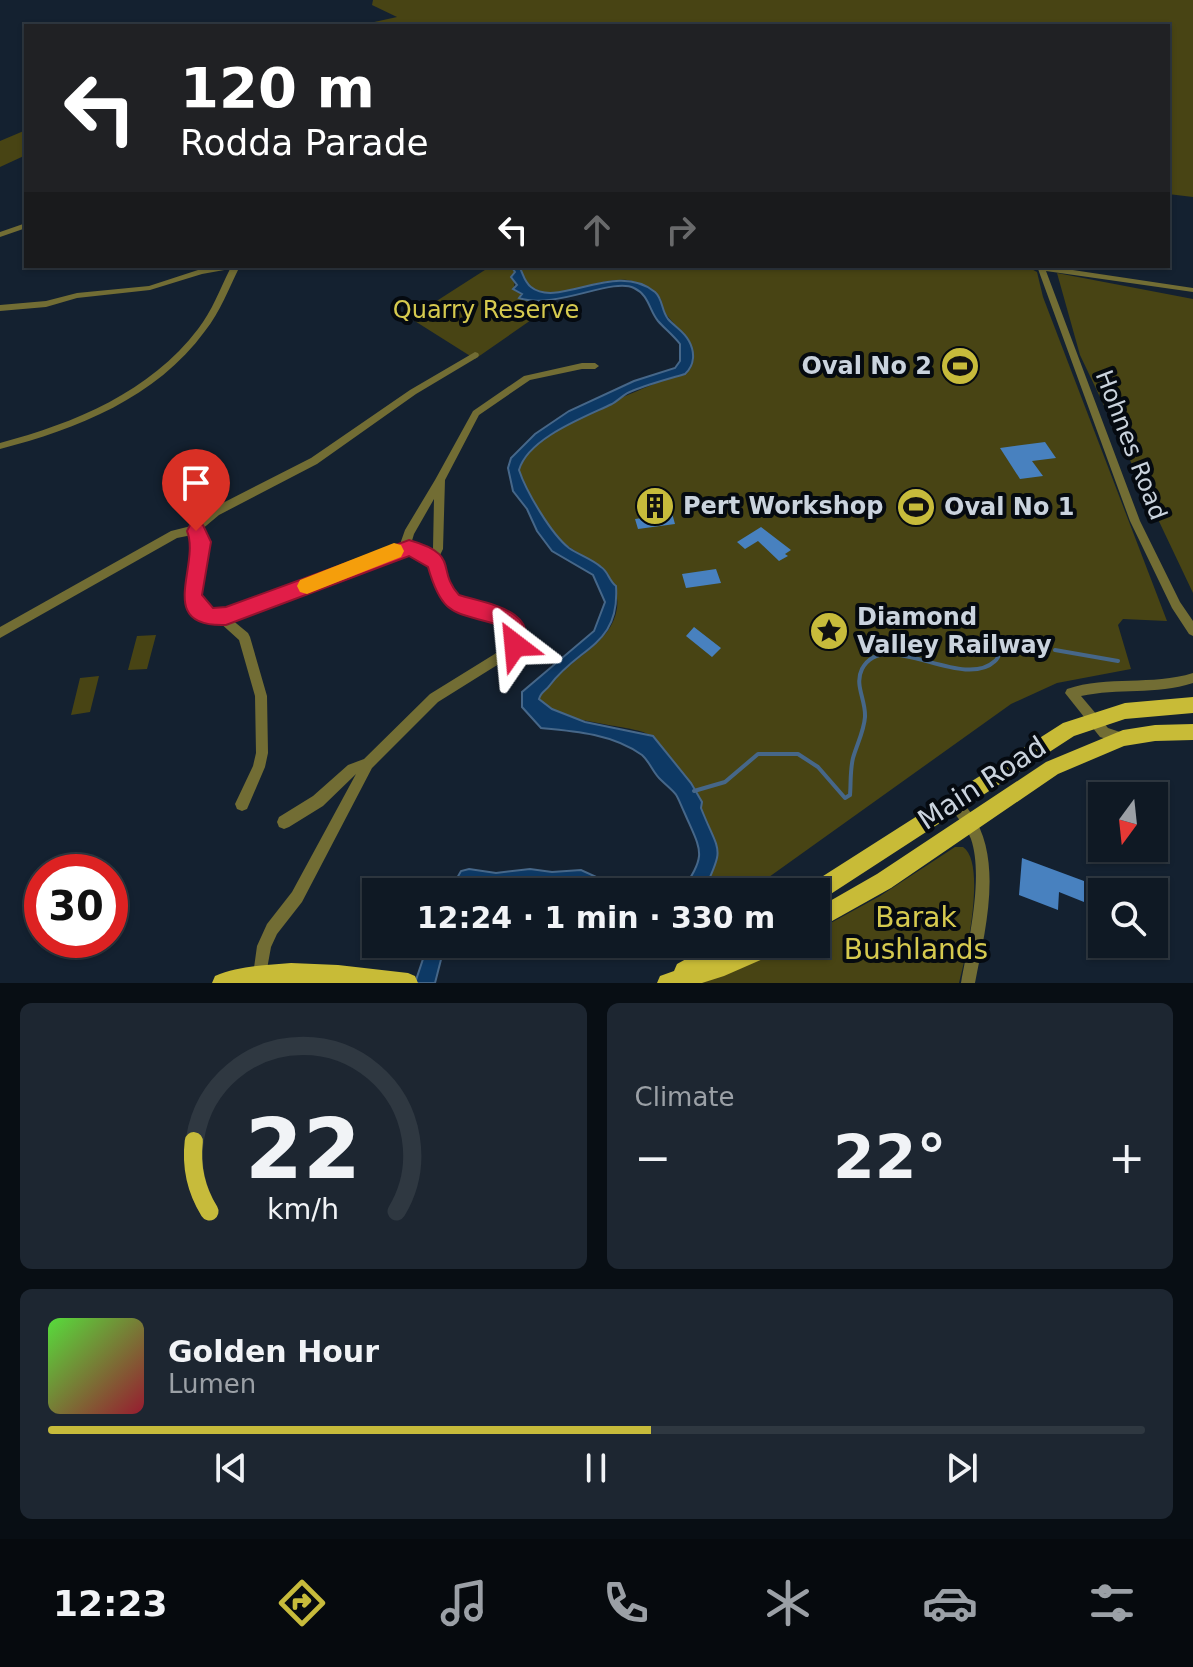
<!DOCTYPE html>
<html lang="en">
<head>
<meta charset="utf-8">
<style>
  body { margin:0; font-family:"DejaVu Sans",sans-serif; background:#1d2631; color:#f1f3f6; height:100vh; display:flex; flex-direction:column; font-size:30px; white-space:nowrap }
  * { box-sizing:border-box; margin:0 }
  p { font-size:26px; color:#9ba0a6 }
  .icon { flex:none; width:44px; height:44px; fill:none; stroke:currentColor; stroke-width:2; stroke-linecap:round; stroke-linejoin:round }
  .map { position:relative; height:983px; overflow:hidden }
  .side { display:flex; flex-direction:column; gap:20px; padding:20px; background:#080e14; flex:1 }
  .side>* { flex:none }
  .top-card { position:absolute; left:24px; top:24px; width:1146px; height:244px; border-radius:0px; box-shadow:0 2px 6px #0004,0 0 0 2px #2f3841; background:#202124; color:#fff; overflow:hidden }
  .needle { width:52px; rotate:195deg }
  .fabs { position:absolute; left:1088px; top:782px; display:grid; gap:16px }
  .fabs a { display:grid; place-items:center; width:80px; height:80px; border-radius:0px; background:#0f1924; box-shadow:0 2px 6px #0004,0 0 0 2px #2f3841; font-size:40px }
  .speed { position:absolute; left:24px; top:854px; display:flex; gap:16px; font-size:40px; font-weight:700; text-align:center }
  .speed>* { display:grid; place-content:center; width:104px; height:104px; border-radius:50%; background:#0f1924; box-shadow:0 2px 6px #0004,0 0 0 2px #2f3841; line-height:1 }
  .speed .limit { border:12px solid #d22; background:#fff; color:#111 }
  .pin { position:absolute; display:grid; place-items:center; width:68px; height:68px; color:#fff; margin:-82px -34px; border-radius:50% 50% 50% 0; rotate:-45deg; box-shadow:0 0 8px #0007 }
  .pin .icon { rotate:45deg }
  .me { position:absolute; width:88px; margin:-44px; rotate:331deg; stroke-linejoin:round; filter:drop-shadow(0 0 6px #0008) }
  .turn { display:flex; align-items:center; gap:28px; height:168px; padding:0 24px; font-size:36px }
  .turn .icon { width:104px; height:104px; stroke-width:2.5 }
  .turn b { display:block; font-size:56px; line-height:68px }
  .lanes { display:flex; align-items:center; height:76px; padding:0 24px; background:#0003; justify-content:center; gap:40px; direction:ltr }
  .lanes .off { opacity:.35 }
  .big { font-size:60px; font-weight:800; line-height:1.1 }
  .side .tile { flex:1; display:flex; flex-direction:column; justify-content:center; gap:12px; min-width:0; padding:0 28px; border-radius:12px; background:#1d2631 }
  .side .dial { align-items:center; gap:0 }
  .dial svg { height:208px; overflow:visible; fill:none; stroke:#2f3841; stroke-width:7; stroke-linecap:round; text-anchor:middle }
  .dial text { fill:#f1f3f6; stroke:none }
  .song { display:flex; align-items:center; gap:24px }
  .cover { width:96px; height:96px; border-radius:12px; background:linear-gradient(135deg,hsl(110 70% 55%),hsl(350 70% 35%)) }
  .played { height:8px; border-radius:4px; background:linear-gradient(90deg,#c7bb3b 55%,#2f3841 55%) }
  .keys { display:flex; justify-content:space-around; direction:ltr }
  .heat { display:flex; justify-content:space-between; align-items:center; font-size:44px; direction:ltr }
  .side .tiles { flex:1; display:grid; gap:20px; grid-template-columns:1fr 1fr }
  .tile:last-child { grid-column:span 2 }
  .trip { position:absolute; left:362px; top:878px; width:468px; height:80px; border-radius:0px; background:#0f1924; box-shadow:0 2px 6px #0004,0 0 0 2px #2f3841; font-weight:800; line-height:80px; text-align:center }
  .dock { display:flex; height:128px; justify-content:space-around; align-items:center; background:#060a0e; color:#9ba0a6 }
  .dock .icon { width:56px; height:56px }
  .dock .active { color:#c7bb3b }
  .dock b { font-size:36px; color:#f1f3f6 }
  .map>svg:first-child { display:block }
  .green { fill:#484414 }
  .water { fill:#0d3965; stroke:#466789; stroke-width:2 }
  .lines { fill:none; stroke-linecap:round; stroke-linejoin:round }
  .stream { stroke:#466789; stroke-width:4 }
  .building { fill:#4881bf }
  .minor { fill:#726d34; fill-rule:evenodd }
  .major { fill:#c8bb37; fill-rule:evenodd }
  .route { fill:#e11d48; stroke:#92132f; stroke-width:2 }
  .slow { fill:#f59e0b }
  .labels { text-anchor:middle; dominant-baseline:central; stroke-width:8; stroke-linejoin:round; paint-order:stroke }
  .park-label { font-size:24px; fill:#d6ca4f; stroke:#050a10 }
  .poi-label { font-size:24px; font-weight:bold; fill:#cad3dd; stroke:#050a10; text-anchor:start }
  .street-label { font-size:24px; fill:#cad3dd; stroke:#050a10 }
  .near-street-label { font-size:28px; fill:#cad3dd; stroke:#050a10 }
  .near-park-label { font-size:28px; fill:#d6ca4f; stroke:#050a10 }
</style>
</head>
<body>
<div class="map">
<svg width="1193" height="983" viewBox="0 0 1193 983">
  <rect width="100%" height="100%" fill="#142130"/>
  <path class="green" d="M 373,0 L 1193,0 L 1193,197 L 1168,194 L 1168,26 L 356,26 L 397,17 L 372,5 Z
    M 26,130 L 26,155 L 0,167 L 0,141 Z
    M 487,266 L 511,266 L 515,272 L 514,289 L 522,294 L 519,298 L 537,302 L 557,302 L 475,359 L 410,318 L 488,268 Z
    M 518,266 L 1026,266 L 1037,272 L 1043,297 L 1167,621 L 1123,619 L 1118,625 L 1131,669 L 1057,683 L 1011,704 L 748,892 L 703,892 C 726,847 718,851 701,808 C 703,794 689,781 680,772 C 668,758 661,738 643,732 C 619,724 554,722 539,698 C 541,691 546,691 550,685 C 570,658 612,644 617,608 C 622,568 576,558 554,534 C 544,522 524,485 519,470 C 531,427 652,387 691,368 L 694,357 L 677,327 L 663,311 L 661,299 C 653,294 644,285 635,282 C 607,271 555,306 531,287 C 524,282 523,273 518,266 Z
    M 1057,273 L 1193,299 L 1193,593 L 1080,355 Z
    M 156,635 L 147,669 L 128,670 L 137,636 Z
    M 99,676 L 90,712 L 71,715 L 80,678 Z
    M 955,847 L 963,847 C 987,863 966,957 959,983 L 698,983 L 791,944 L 816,944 L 816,931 L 880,896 Z
    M 445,944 L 658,944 C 586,957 516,952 444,948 Z"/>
  <path class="water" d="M 511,266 L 519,266 C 523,273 524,282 531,287 C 558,309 616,260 655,292 C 663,299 661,310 668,319 C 675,327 684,331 689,341 C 695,352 695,365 685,374 C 668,379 649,384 632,391 C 625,393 619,400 612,404 C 585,417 528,438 519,470 C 526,491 551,534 569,548 C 579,555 592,559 601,567 C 608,571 609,581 616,586 C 620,646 579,646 550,685 C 546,691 541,691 539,699 L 552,709 L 585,722 L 653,736 L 691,783 L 702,802 L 701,808 C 719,854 726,845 703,892 L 681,892 C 707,854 702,853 685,814 C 674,790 680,798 661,780 C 653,773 650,762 642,755 C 613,734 575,731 541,728 L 522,707 L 522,692 L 594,631 L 605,602 L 593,575 L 552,551 L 537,531 L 527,509 L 513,491 L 508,468 L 511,458 L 535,434 L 569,411 L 634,381 L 675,368 L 680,361 L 680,344 C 673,335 665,329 658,321 C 649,310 649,295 634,288 C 612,277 556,310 519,298 L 522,294 L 513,289 L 517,285 L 511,277 L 515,272 Z
    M 469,869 L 496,873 L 530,869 L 552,872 L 581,870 L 601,879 L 616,892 L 525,887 L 497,892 L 449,892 L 461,871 Z
    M 428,944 L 445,944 L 435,983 L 415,983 Z"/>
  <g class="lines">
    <path class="stream" d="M 1055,650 L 1118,661
      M 694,791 L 725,782 L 758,754 L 798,754 L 818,767 L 845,798 L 850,795 C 851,783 850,770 853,758 C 857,744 864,731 865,717 C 866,700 854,685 862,669 C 884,626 962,692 995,661 C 999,658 1001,650 1003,645 L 1018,645"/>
  </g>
  <path class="building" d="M 1045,442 L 1056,458 L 1032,461 L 1043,476 L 1020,479 L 1000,448 Z
    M 667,495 L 675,524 L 638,529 L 635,519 L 642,518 L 638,499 Z
    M 761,527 L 791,550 L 785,554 L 788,556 L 779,561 L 758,541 L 745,549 L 737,542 Z
    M 716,569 L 721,583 L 686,588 L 682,574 Z
    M 694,627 L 721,648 L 712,657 L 686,636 Z
    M 1022,858 L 1084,881 L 1084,902 L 1059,892 L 1058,910 L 1019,895 Z"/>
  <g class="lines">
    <path class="minor" d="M 26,223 L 26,228 L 0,237 L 0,232 Z
      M 222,266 L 240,266 C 229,288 220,312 205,331 C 156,398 77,429 0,449 L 0,443 C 75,423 150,392 198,329 C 212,311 220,289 230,269 L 202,274 L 150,290 L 77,298 L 46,307 L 0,311 L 0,305 L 46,301 L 77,293 L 149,286 L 198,270 Z
      M 1034,266 L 1046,266 L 1193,288 L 1193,292 L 1046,271 L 1140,521 L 1180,602 L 1193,621 L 1193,636 L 1189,634 L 1172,608 L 1130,521 L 1038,269 L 1034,269 Z
      M 475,352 L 478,353 L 479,355 L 478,357 L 416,394 L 317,464 L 219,515 L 201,530 L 205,535 L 206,542 C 204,557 191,601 207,610 C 212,613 220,611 226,611 L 399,547 L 405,530 L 435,480 L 473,411 L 524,376 L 582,363 L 595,363 L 599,366 L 595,369 L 582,369 L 530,380 L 479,415 L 445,480 L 443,549 L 438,559 C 444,570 444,585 453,594 C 476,616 504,594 523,633 L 515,654 L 438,702 L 372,768 L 302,902 L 277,934 L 271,947 L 265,980 L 260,982 L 255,980 L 253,975 L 257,946 L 267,924 L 292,892 L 356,774 L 323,806 L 289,827 L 284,829 L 279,827 L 277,822 L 279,817 L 313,796 L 348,765 L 364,759 L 430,694 L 506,647 L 511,633 C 499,610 469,618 450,605 C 426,588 445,562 409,552 L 231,619 L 248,633 L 250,637 L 267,696 L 268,753 L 265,767 L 247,809 L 242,811 L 237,809 L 235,804 L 253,766 L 256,753 L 255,696 L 239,640 L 218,621 C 173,623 191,568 196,542 L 195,537 L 192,535 L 177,538 L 0,638 L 0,627 L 171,531 L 191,526 L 211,509 L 311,458 L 410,390 ZM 434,499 L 433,549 L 431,552 L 426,549 L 411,544 L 414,534 Z
      M 1193,673 L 1193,683 C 1156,695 1118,688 1081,696 L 1108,728 L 1126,734 L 1128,738 L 1126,742 L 1122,744 L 1100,737 L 1065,693 L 1067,689 C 1108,675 1152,686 1193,673 Z
      M 954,795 C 961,799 966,806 971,813 C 1004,859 985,931 975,983 L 961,983 C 968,944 984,877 971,839 C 966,825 954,815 947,802 L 949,797 Z"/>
    <path class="major" d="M 1193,697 L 1193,713 L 1125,719 L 1074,736 L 823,899 L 816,902 L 816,892 L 806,892 L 809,885 L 1063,723 L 1125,703 Z
      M 1193,724 L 1193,740 L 1155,741 L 1124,746 L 1058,774 L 891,888 L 816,930 L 816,909 L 877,874 L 1046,762 L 1123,730 L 1155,725 Z
      M 713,944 L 743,944 L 741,948 L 751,944 L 784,944 L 781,951 L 724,976 L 702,983 L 657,983 L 660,976 L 674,971 L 677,964 Z
      M 291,963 L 338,965 L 408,973 L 415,976 L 418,983 L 212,983 L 215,976 C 239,966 266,965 291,963 Z"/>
  </g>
  <path class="route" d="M 196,523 L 203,525 L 211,542 L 202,595 L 213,608 L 226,607 L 409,540 C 462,555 435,569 459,595 C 487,604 541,610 522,651 L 515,654 L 507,651 L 502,626 C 455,611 443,619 428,567 L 409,556 L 226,625 C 154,628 201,565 187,531 L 190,525 Z"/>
  <path class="slow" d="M 394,543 L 401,545 L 404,551 L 401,557 L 307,594 L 300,592 L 297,586 L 300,580 Z"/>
  <defs>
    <symbol id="stadium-disc" viewBox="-11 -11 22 22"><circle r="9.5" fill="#c7bb3b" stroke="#050a10"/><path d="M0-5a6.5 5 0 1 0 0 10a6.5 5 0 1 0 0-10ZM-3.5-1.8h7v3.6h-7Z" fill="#111"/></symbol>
    <symbol id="building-disc" viewBox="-11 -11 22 22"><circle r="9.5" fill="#c7bb3b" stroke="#050a10"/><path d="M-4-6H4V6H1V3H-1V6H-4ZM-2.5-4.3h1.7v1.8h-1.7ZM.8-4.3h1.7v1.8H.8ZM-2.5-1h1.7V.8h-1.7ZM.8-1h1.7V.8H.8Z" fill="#111"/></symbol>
    <symbol id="sight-disc" viewBox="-11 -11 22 22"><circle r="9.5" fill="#c7bb3b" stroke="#050a10"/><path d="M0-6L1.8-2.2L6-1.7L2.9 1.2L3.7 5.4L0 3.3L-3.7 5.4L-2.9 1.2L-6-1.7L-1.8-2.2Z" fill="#111"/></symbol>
  </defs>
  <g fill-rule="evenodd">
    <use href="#stadium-disc" x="938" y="344" width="44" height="44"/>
    <use href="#building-disc" x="633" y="484" width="44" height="44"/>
    <use href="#stadium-disc" x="894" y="485" width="44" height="44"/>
    <use href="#sight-disc" x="807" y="609" width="44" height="44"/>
  </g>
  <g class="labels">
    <g class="park-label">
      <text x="486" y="310">Quarry Reserve</text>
    </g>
    <g class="poi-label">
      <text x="932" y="366" text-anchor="end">Oval No 2</text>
      <text x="683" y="506">Pert Workshop</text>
      <text x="944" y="507">Oval No 1</text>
      <text x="857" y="617">Diamond<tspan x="857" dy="28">Valley Railway</tspan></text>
    </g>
    <g class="street-label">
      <text transform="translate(1131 445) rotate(69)">Hohnes Road</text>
    </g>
    <g class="near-street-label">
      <text transform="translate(982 783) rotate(-33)">Main Road</text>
    </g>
    <g class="near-park-label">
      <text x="916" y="917">Barak<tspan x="916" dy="32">Bushlands</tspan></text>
    </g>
  </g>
</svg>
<div class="fabs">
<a><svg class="needle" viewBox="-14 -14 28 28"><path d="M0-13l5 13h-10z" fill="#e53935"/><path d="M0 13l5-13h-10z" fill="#9ba0a6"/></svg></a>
<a><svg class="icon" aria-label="search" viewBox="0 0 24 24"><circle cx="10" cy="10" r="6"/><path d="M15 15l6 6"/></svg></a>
</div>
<div class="speed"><div class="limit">30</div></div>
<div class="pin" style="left:196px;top:531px;background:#d93025"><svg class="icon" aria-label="arrive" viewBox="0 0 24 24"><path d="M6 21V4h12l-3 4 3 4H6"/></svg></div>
<svg class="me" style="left:515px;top:645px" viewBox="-20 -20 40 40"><path d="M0-17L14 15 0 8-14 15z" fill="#e11d48" stroke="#fff" stroke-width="4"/></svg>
<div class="trip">12:24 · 1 min · 330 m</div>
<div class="top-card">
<div class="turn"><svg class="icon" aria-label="left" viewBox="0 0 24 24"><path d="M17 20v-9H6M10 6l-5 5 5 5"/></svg><div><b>120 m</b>Rodda Parade</div></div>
<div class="lanes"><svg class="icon" aria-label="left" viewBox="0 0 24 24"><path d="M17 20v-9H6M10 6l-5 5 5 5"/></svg><svg class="icon off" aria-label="ahead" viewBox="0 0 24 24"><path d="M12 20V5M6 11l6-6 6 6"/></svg><svg class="icon off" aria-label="right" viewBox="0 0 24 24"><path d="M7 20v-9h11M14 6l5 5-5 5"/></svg></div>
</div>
</div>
<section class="side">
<div class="tiles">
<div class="tile dial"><svg viewBox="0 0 100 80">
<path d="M14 69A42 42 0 1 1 86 69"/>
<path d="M14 69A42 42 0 0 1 8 42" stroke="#c7bb3b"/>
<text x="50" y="56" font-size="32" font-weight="700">22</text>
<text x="50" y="72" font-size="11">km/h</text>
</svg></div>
<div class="tile"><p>Climate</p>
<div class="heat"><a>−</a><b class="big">22°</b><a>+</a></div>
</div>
<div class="tile">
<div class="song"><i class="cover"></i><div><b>Golden Hour</b><p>Lumen</p></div></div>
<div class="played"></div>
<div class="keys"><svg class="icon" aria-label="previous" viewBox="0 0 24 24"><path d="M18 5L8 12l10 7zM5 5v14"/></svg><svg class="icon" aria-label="pause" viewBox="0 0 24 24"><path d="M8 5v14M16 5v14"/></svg><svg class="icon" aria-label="next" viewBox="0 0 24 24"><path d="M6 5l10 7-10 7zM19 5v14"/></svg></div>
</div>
</div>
</section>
<nav class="dock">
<b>12:23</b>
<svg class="icon active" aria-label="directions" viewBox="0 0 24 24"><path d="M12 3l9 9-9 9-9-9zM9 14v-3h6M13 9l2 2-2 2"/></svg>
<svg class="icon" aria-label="music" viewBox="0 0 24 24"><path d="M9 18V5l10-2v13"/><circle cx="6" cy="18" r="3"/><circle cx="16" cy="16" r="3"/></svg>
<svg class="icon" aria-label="phone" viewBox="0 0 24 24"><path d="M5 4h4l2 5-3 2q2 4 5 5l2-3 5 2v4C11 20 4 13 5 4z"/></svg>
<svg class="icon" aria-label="climate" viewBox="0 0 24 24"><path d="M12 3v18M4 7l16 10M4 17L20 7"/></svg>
<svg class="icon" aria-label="car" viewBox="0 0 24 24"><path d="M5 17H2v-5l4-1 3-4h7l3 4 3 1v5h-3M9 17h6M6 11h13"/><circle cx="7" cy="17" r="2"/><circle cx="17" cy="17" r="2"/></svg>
<svg class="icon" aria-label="filters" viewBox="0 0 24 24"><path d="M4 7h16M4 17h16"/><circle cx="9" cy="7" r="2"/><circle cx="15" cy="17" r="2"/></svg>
</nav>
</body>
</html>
